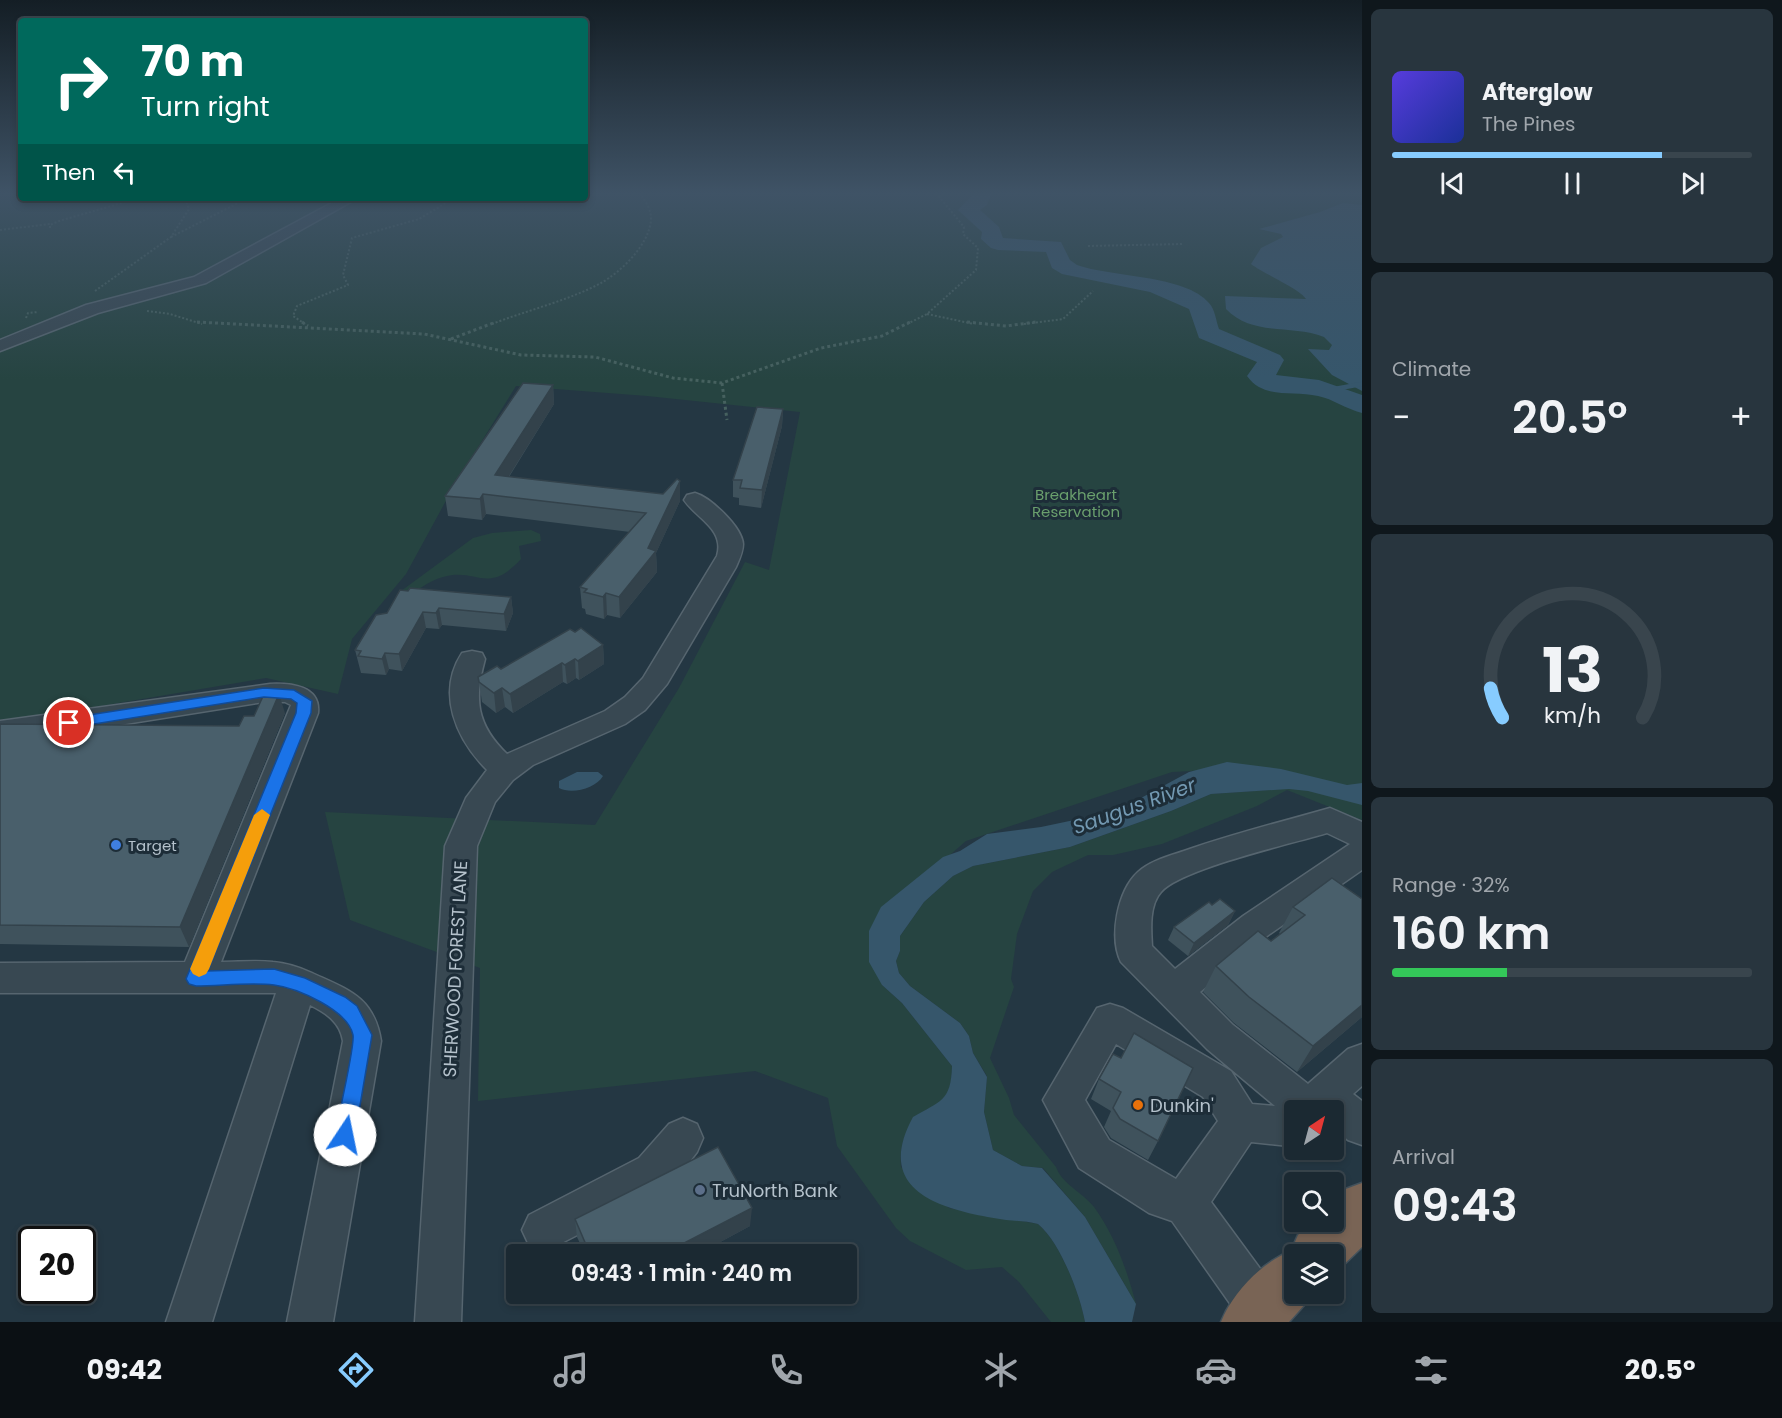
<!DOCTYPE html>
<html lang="en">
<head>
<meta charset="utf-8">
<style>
  body { margin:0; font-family:Poppins,sans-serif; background:#28353e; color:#f1f3f6; height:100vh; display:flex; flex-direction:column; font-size:22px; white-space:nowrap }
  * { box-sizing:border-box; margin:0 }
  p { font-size:20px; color:#a0a6ac }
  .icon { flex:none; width:33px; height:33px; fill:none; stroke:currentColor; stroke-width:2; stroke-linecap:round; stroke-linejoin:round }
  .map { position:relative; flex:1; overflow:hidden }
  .panel { display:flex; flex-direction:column; gap:9px; padding:9px; background:#0f171c; width:420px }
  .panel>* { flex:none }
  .banner { position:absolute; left:18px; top:18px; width:570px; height:183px; border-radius:6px; box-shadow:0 3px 9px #0003,0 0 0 2px #39454d; background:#00695c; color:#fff; overflow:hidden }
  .needle { width:39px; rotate:36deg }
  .tools { position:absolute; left:1284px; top:1100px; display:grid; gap:12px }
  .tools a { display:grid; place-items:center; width:60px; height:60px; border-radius:6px; background:#1b2932; box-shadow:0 3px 9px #0003,0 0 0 2px #39454d; font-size:30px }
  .speed { position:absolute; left:18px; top:1226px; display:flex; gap:12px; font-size:30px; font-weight:700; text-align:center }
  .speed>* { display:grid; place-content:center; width:78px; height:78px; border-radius:50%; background:#1b2932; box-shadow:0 3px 9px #0003,0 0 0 2px #39454d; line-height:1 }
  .speed .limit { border:3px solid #111; border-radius:9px; background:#fff; color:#111 }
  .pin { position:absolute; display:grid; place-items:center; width:51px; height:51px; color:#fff; margin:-26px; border:3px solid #fff; border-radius:50%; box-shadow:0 2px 6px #0007 }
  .me { position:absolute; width:66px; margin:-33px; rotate:11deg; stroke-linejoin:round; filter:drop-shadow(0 0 4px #0008) }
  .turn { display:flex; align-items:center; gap:21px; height:126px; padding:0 24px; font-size:27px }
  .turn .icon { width:78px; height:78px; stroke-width:2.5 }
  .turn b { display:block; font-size:42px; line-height:51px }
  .then { display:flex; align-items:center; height:57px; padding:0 24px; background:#0003; gap:12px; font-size:22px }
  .big { font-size:45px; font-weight:600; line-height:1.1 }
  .panel .widget { flex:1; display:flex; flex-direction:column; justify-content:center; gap:9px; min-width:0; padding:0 21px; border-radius:9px; background:#28353e }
  .panel .dial { align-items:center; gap:0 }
  .dial svg { height:156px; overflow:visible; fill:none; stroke:#39454d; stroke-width:7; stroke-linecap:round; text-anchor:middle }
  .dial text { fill:#f1f3f6; stroke:none }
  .song { display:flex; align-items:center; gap:18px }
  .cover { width:72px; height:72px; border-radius:9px; background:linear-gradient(135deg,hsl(250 70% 55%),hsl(230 70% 35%)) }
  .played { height:6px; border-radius:3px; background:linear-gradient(90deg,#87ccff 75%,#39454d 75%) }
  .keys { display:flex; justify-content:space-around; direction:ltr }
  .heat { display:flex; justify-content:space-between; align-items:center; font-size:33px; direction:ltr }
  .charge { height:9px; border-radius:4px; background:linear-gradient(90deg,#34c759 32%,#39454d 0) }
  .trip { position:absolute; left:506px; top:1244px; width:351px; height:60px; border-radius:6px; background:#1b2932; box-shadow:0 3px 9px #0003,0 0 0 2px #39454d; font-weight:600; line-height:60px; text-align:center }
  .menu { display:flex; height:96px; justify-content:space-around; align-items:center; background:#0b1014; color:#a0a6ac }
  .menu .icon { width:42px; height:42px }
  .menu .on { color:#87ccff }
  .menu b { font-size:27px; color:#f1f3f6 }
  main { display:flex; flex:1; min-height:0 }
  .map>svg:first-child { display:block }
  .green { fill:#264441 }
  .water { fill:#36566b }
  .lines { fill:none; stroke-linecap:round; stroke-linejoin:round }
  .stream { stroke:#36566b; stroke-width:4.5 }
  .river { fill:#36566b; fill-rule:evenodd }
  .minor-casing { stroke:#56656f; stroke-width:3 }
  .highway-casing { stroke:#43525c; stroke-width:3 }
  .path-far1 { stroke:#46615f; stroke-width:2; stroke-dasharray:2 2; stroke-linecap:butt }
  .path { stroke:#46615f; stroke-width:3; stroke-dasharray:3 3; stroke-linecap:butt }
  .minor { fill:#384852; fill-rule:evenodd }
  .highway { fill:#796455; fill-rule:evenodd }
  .wall { fill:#3f525c }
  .shaded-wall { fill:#33424b }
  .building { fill:#495f6b; stroke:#33424b; stroke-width:1.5 }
  .route { fill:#1a73e8; stroke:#114b97; stroke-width:1.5 }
  .slow { fill:#f59e0b }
  .shop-dot { fill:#3f7fe0; stroke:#1d2d38; stroke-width:2 }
  .food-dot { fill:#e8710a; stroke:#1d2d38; stroke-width:2 }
  .service-dot { fill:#5c6f8a; stroke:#1d2d38; stroke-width:2 }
  .labels { text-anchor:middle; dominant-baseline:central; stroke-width:6; stroke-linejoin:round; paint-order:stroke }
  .park-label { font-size:15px; fill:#6a9f6d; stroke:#1d2d38 }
  .poi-label { font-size:15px; fill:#b5c2cc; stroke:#1d2d38; text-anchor:start }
  .near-street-label { font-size:18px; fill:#b5c2cc; stroke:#1d2d38 }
  .near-poi-label { font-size:18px; fill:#b5c2cc; stroke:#1d2d38; text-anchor:start }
  .near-water-label { font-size:20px; font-style:italic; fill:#7399b2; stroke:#1d2d38 }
</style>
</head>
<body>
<main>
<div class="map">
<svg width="1362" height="1322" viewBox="0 0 1362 1322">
  <rect width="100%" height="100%" fill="#243743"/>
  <path class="green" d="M 0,194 L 21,194 L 21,198 L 585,198 L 585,194 L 1362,194 L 1362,820 L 1287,790 L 1257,806 L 1162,844 L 1113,855 L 1088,855 L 1052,872 L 1033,891 L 1017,934 L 1011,979 L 1014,987 L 990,1058 L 1009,1098 L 1014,1115 L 1056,1167 C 1062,1184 1082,1192 1094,1207 C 1115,1236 1127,1270 1136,1304 L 1085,1217 L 1043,1168 L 1022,1166 L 993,1150 L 984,1112 L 987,1076 L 973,1053 L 969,1036 L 960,1023 L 910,986 L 899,973 L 896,961 L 900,951 L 900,936 L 924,902 L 953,876 L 973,866 L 1070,847 L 1171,811 L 1211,794 L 1281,789 L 1233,769 L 1172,772 L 966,841 L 897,901 L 882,985 L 902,1003 L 952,1066 C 952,1077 951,1088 945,1097 C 940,1105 933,1106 926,1110 C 906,1121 899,1147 901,1167 L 949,1208 L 1038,1224 C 1060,1242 1080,1294 1085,1322 L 1051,1322 L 1019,1282 L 1002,1267 L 966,1270 L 910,1241 L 896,1228 L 837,1146 L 828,1098 L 755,1071 L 478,1101 L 480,968 L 350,920 L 325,812 L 595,825 L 679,688 L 745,562 L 769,570 L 800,412 L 647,396 L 516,386 L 454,486 L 406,574 L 352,639 L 338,694 L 266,678 L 0,723 Z
    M 531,530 L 540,534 L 541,541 L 519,546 L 521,559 C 487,596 477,567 443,577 C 428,581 415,593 401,598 L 397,594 L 473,538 L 492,533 Z"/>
  <path class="water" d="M 1343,203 L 1362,205 L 1362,391 L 1332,375 L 1308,349 L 1329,350 L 1332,345 L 1324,337 C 1292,324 1253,337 1226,309 L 1225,296 L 1306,299 C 1300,289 1264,274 1251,264 L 1261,248 L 1283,237 L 1281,234 L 1259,229 L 1320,212 Z
    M 1227,762 L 1281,769 L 1347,785 L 1362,783 L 1362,805 L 1308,791 L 1289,789 L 1211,794 L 1171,811 L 1070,847 L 973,866 L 953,876 L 924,902 L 900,936 L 900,951 L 896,961 L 899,973 L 910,986 L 960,1023 L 969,1036 L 973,1053 L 987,1077 L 984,1112 L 993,1150 L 1022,1166 L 1042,1168 L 1085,1217 L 1136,1304 L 1132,1322 L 1085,1322 C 1080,1294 1060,1242 1038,1224 C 1027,1221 1017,1221 1006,1220 C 946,1211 871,1194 913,1117 C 940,1101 951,1102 952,1066 L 902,1003 L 882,985 L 869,962 L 869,931 L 881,907 L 943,857 L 960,851 L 987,834 L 1041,827 L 1117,811 L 1189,772 Z
    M 577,772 L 598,772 L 603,776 C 596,788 572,795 559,788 L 559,781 Z"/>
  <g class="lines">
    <path class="stream" d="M 1329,390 L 1362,384"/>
    <path class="river" d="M 973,194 L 991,194 L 987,205 L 980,210 L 999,227 L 1003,238 L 1061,242 L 1070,260 L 1077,265 C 1110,277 1186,275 1209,303 C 1215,309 1216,321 1219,329 L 1280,355 L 1284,360 L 1276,375 L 1319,380 L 1362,395 L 1362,413 C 1346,409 1333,399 1318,396 C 1293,390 1264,400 1247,376 L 1257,362 L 1199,338 L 1189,309 L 1150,292 L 1062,274 L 1052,268 L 1046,252 L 998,250 L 991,248 L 981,239 L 982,232 L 958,210 Z"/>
    <defs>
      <path id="minor" d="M 341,198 L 358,198 L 206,283 L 98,313 L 0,351 L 0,340 L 86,305 L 194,277 Z
        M 695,493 C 710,497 742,527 743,544 C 743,552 739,560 736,567 L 667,684 L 645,710 L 625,724 L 533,765 L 513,780 L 495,802 L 477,846 L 461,1322 L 415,1322 L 445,846 L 466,798 L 487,770 C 456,739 436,693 462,653 L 472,651 L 482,653 L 485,659 C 474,699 476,724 507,754 L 605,711 L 625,697 L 643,678 L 717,556 C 725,529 697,519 684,500 L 687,495 Z
        M 270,684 C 291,683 321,686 318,713 L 221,962 C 238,962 256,960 273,962 C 286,963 301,968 312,973 C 349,990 374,997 381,1041 L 333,1322 L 287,1322 L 343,1041 C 340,1022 326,1013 310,1005 L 212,1322 L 166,1322 L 276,993 L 0,993 L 0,963 L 185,962 L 291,705 L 285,702 L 264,702 L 50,736 L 0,741 L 0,721 Z
        M 1330,808 L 1362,822 L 1362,870 L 1267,936 L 1200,992 L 1233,1025 L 1308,1084 L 1348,1049 L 1362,1044 L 1362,1086 L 1353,1094 L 1362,1101 L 1362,1145 L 1348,1140 L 1334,1128 L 1334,1110 L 1294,1110 L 1294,1144 L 1289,1146 L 1251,1142 L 1211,1202 L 1278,1293 L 1285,1309 L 1280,1322 L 1243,1322 L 1172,1221 L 1149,1213 L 1079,1168 L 1043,1100 L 1097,1008 L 1110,1004 L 1123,1008 L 1231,1071 L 1252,1104 L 1275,1106 L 1207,1049 L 1121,962 C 1109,938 1117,891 1138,872 C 1150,861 1169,856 1184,851 C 1232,834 1281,822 1330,808 ZM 1327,833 L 1350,844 L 1243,916 L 1175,969 L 1152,946 C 1151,930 1149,905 1161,892 C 1180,869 1294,843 1327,833 ZM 1116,1044 L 1203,1097 L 1218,1121 L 1176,1179 L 1109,1140 L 1085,1100 Z
        M 683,1118 L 697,1124 L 703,1138 L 697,1152 L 669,1188 L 544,1252 L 529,1245 L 522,1230 L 529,1215 L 639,1158 L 669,1124 Z"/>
      <path id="highway" d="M 1362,1183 L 1362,1247 L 1334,1274 L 1334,1254 L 1294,1254 L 1294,1293 L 1315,1293 L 1289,1322 L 1221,1322 C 1233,1292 1261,1263 1291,1251 L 1298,1235 L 1312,1221 L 1334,1221 L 1334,1200 L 1343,1190 Z"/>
    </defs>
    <use href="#minor" class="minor-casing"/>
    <use href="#highway" class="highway-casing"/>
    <path class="path-far1" d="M 50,228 L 50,225 L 59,221 L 139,198
      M 0,230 L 50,224
      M 171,237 L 248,198
      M 1088,246 L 1183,244
      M 95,291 L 171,237 L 189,209 L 185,198
      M 147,311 L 170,314 L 202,324
      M 927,314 L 974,324
      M 26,318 L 28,313 L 38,312
      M 305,324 L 293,316 L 297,306 L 348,285 L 343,275 L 352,238 L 419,219 L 454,198
      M 492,324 C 525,311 570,300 601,283 C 621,272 650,244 651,219 C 651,209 646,202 640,194
      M 907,324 L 927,314 L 976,270 L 978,248 L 963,234 L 964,227 L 937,194
      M 1024,324 L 1063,319 L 1093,291"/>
    <path class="path" d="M 197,322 L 424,334 L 521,355 L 595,357 L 673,378 L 722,383 L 821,348 L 882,336 L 910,322
      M 302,322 L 308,326
      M 967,322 L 1006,326 L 1036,322
      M 451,339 L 496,322
      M 722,383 L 727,420"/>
    <use href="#minor" class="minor"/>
    <use href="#highway" class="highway"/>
  </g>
  <path class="wall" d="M 553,385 L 554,404 L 509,477 L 680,501 L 656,553 L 657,572 L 620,618 L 607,615 L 604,619 L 586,614 L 585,609 L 582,608 L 580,587 L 630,532 L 486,514 L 482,520 L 448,516 L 445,496 Z
    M 783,409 L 782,426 L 761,508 L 739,505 L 739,498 L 733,497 L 733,480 Z
    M 511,597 L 513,613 L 506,631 L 442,625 L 439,629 L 426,628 L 402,671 L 389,669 L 386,675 L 361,673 L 355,650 L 387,613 Z
    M 575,632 L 603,645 L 604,664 L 579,680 L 576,678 L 567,684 L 563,682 L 513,713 L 505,707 L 496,713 L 482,702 L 479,682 L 501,669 Z
    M 285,713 L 189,947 L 0,944 L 0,724 L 239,726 L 254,716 Z
    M 1332,878 L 1362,1017 L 1297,1072 L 1234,1023 L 1203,992 L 1216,966 L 1271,941 L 1280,934 L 1279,933 L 1293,907 Z
    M 1212,905 L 1235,911 L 1228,925 L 1188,956 L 1168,940 L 1174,927 Z
    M 1113,1054 L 1158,1141 L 1148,1160 L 1111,1138 L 1104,1127 L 1111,1111 L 1091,1099 L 1099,1079 Z
    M 575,1219 L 750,1226 L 698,1254 L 585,1254 L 577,1237 Z
    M 601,1293 L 624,1293 L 606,1303 Z"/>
  <path class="shaded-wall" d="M 553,385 L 554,404 L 497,495 L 495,475 Z
    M 783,409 L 782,426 L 761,508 L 762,490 Z
    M 680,481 L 680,501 L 656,553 L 657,572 L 620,618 L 619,597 L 648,548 Z
    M 483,494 L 486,514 L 482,520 L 480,499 Z
    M 606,593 L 607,615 L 604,619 L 603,597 Z
    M 511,597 L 513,613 L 506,631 L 504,614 Z
    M 439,608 L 442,625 L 439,629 L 436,613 Z
    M 423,612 L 426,628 L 402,671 L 399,654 Z
    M 603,645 L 604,664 L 579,680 L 578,661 Z
    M 385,653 L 389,669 L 386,675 L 382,659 Z
    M 575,659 L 576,678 L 567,684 L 565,665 Z
    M 562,663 L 563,682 L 513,713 L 510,694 Z
    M 502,688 L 505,707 L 496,713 L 494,693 Z
    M 279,694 L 285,713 L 189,947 L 180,927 Z
    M 1235,911 L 1228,925 L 1188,956 L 1194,943 Z
    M 1362,1005 L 1362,1017 L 1297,1072 L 1313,1046 Z
    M 752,1208 L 750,1226 L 698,1254 L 663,1254 Z
    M 605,1293 L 624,1293 L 606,1303 Z"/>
  <path class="building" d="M 523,383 L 553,385 L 495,475 L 663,494 L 677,479 L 680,481 L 648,548 L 656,551 L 619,597 L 606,593 L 603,597 L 584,592 L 587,589 L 580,587 L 646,513 L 483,494 L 480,499 L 445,496 Z
    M 757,407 L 783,409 L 762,490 L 740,488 L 742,480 L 733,480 Z
    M 410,588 L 511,597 L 504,614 L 439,608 L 436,613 L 423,612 L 399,654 L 385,653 L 382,659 L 358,656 L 361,651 L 355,650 L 376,615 L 387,613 L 400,590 L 408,591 Z
    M 581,628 L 603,645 L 578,661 L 575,659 L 565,665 L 562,663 L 510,694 L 502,688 L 494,693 L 479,682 L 478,677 L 497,666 L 501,669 L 570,629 L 575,632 Z
    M 264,694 L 279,694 L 180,927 L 0,925 L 0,724 L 239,726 L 244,716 L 254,716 Z
    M 1332,878 L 1362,899 L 1362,1005 L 1313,1046 L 1249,997 L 1216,966 L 1258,931 L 1271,941 L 1305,915 L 1293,907 Z
    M 1220,899 L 1235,911 L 1194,943 L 1174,927 L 1209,902 L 1212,905 Z
    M 1134,1033 L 1193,1068 L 1158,1141 L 1120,1119 L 1113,1108 L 1121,1092 L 1099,1079 L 1113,1054 L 1121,1058 Z
    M 718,1147 L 752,1208 L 663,1254 L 590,1254 L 575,1219 Z"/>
  <linearGradient id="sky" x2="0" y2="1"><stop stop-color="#141e25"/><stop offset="0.51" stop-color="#3f5366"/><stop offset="1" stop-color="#3f5366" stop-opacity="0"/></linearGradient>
  <rect width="1362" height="379" fill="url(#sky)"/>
  <path class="route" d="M 264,688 L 294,690 L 312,701 L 311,713 L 208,971 L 274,969 L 305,978 L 345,997 L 357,1006 L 372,1035 L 355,1135 L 352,1142 L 345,1144 L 338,1142 L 335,1135 C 338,1117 355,1047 353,1035 C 348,1010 297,988 274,985 C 249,982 221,986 196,986 L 189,984 L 186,979 L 296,713 L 297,703 L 291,699 L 264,697 L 69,728 L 61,723 L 69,718 Z"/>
  <path class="slow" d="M 262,809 L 270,815 L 209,969 L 206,974 L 199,977 L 193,974 L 190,969 L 254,815 Z"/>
  <circle class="shop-dot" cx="116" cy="845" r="6"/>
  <circle class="food-dot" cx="1138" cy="1105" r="6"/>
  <circle class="service-dot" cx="700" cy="1190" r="6"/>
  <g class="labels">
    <g class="park-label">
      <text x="1076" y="494">Breakheart<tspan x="1076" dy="17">Reservation</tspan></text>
    </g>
    <g class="poi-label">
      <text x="128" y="845">Target</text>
    </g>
    <g class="near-street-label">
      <text transform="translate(455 969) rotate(-87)">SHERWOOD FOREST LANE</text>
    </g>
    <g class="near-poi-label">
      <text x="1150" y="1105">Dunkin'</text>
      <text x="712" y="1190">TruNorth Bank</text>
    </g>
    <g class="near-water-label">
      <text transform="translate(1134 806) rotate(-20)">Saugus River</text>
    </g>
  </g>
</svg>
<div class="tools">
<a><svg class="needle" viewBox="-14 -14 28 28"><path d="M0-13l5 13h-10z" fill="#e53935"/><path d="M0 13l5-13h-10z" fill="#a0a6ac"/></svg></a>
<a><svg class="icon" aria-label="search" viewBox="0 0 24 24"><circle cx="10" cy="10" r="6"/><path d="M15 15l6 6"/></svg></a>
<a><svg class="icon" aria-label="layers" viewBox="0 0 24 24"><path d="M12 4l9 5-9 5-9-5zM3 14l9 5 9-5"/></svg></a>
</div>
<div class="speed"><div class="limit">20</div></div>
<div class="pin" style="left:69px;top:723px;background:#d93025"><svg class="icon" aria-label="arrive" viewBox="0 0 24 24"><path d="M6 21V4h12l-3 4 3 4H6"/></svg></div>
<svg class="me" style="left:345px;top:1135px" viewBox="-20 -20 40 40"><circle r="19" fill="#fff"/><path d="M0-13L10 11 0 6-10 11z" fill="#1a73e8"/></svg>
<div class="trip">09:43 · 1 min · 240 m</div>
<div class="banner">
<div class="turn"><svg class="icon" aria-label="right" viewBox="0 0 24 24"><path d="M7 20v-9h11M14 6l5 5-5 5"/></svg><div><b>70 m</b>Turn right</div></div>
<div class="then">Then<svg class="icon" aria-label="left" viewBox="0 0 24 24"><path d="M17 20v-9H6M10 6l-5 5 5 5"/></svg></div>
</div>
</div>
<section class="panel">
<div class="widget">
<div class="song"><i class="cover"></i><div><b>Afterglow</b><p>The Pines</p></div></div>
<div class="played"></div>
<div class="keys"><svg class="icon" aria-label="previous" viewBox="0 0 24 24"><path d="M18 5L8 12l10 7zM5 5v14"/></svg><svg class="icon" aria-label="pause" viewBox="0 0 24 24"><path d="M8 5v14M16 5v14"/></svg><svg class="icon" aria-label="next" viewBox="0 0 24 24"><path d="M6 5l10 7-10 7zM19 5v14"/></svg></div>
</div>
<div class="widget"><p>Climate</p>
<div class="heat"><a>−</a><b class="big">20.5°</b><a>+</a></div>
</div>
<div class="widget dial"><svg viewBox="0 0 100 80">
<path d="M14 69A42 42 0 1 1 86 69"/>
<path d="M14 69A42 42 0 0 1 8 54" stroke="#87ccff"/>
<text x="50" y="56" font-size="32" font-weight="700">13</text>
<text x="50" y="72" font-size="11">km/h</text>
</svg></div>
<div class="widget"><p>Range · 32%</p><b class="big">160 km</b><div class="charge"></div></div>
<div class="widget"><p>Arrival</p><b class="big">09:43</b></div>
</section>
</main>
<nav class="menu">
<b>09:42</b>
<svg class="icon on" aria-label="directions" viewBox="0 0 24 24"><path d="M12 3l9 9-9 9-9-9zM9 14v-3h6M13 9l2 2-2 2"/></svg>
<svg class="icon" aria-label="music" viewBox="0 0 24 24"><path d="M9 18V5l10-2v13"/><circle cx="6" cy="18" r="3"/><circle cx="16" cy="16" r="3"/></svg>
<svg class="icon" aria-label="phone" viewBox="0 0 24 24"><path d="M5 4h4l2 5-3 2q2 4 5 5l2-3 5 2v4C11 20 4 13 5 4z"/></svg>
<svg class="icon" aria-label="climate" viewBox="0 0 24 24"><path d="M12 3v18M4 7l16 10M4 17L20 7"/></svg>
<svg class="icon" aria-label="car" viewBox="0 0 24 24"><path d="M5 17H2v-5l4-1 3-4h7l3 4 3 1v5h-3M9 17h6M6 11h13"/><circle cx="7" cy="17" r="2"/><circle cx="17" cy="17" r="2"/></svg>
<svg class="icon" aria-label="filters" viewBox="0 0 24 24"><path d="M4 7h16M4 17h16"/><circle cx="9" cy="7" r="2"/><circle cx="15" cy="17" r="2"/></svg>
<b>20.5°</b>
</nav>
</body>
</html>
